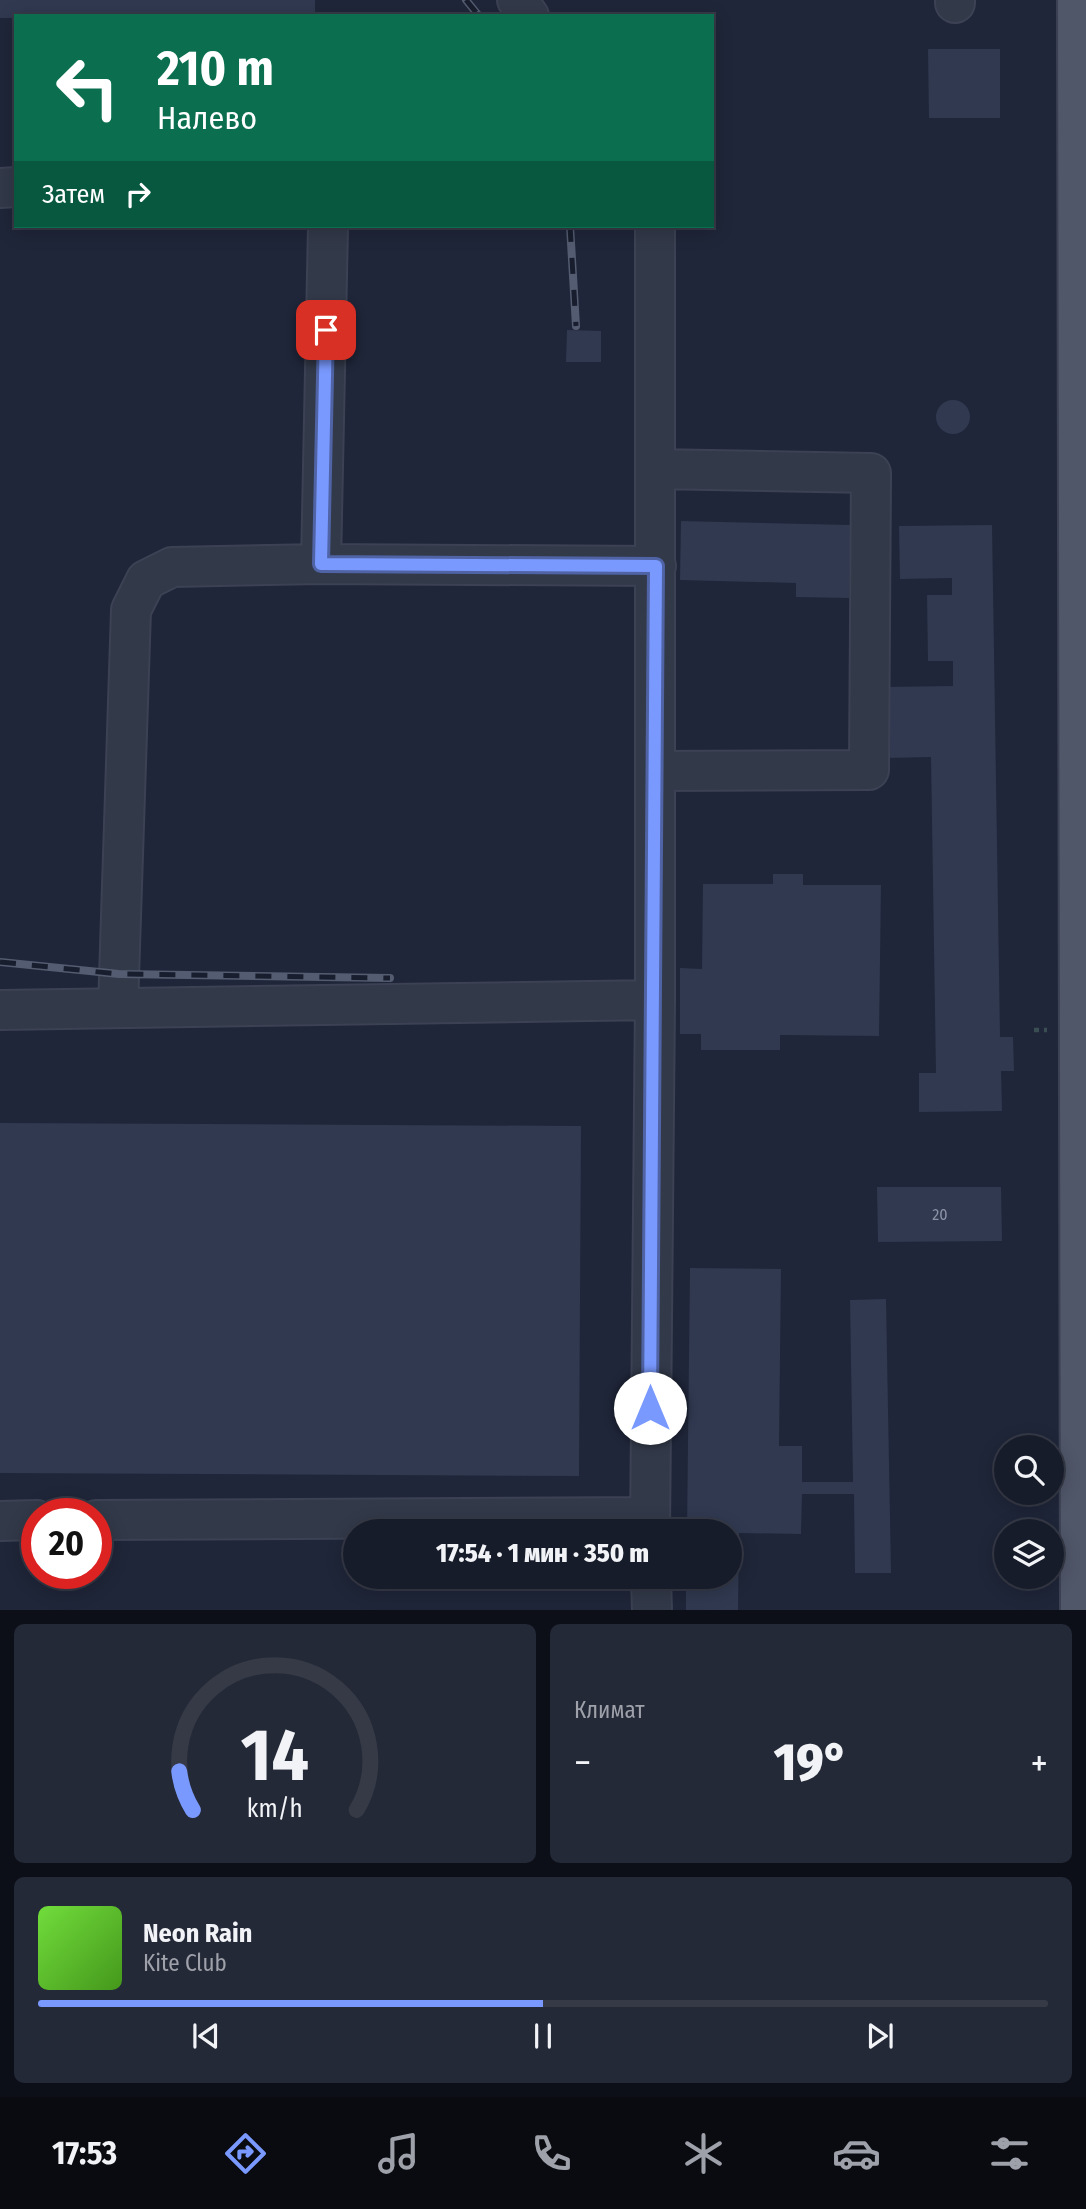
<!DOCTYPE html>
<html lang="ru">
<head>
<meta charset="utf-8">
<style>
  body { margin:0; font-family:"Fira Sans Condensed",sans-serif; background:#242937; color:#f1f3f6; height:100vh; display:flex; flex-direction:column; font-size:26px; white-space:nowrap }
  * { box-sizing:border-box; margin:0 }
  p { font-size:23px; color:#9ea1a9 }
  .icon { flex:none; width:38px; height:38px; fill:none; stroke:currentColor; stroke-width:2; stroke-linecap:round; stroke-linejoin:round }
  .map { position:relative; height:1610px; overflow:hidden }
  .sheet { display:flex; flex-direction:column; gap:14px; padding:14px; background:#0d0f18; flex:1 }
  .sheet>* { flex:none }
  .banner { position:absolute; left:14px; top:14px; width:700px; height:214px; border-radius:0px; box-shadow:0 4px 18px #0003,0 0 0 2px #363a47; background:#0b6e4f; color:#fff; overflow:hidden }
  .controls { position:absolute; left:994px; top:1435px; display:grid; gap:14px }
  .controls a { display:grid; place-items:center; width:70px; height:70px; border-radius:50%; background:#171c2b; box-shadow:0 4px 18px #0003,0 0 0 2px #363a47; font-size:35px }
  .speed { position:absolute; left:21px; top:1498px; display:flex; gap:14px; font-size:35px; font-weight:700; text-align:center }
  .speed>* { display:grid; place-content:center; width:91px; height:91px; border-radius:50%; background:#171c2b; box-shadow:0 4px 18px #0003,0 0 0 2px #363a47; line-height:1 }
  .speed .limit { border:10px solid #d22; background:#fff; color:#111 }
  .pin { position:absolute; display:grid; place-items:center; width:60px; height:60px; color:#fff; margin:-30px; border-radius:14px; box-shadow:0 4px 10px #0006 }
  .me { position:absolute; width:77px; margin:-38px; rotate:0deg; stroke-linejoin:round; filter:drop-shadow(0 0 5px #0008) }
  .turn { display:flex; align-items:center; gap:24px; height:147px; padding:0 28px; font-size:32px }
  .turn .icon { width:91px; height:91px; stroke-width:2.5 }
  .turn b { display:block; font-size:49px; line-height:60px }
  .then { display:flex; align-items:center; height:66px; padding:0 28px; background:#0003; gap:14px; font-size:26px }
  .big { font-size:52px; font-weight:800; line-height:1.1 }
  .sheet .widget { flex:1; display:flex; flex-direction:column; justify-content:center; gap:10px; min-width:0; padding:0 24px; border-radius:10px; background:#242937 }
  .sheet .dial { align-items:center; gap:0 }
  .dial svg { height:182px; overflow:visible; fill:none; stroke:#363a47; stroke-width:7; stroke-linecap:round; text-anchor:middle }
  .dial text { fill:#f1f3f6; stroke:none }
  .song { display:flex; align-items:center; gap:21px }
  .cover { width:84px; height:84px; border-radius:10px; background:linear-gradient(135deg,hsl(100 70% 55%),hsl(100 70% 35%)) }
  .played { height:7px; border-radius:4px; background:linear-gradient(90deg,#7999fe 50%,#363a47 50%) }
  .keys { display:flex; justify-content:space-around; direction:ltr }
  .heat { display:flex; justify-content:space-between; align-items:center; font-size:38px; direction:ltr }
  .sheet .tiles { flex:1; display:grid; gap:14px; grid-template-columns:1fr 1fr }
  .widget:last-child { grid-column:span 2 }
  .trip { position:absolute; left:343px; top:1519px; width:399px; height:70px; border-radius:35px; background:#171c2b; box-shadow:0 4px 18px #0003,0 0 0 2px #363a47; font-weight:800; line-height:70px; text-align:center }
  .tabs { display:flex; height:112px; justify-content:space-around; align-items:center; background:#090b11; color:#9ea1a9 }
  .tabs .icon { width:49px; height:49px }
  .tabs .active { color:#7999fe }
  .tabs b { font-size:32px; color:#f1f3f6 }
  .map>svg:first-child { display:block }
  .building { fill:#303950 }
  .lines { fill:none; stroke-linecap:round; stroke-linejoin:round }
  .minor-casing { stroke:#3c4253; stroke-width:42 }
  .major-casing { stroke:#3c4253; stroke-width:42 }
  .path { stroke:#394d52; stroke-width:4.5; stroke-dasharray:5 5; stroke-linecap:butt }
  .minor { stroke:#323949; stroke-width:38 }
  .major { stroke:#505769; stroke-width:38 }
  .rail-casing { stroke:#545c71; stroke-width:8 }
  .rail { stroke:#181e2d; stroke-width:5; stroke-dasharray:16; stroke-linecap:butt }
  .route-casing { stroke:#4f63a5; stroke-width:18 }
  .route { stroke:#7999fe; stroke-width:12 }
  .labels { text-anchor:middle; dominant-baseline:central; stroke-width:7; stroke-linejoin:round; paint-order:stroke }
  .number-label { font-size:16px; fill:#8c92a6 }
</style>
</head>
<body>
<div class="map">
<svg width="1086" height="1611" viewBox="0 0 1086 1611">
  <rect width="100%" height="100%" fill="#1f2639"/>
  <path class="building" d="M 0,0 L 315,0 L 315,16 L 0,18 Z
    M 928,49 L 1000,49 L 1000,118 L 929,118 Z
    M 567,330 L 601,331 L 601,362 L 566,362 Z
    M936 417a17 17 0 1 1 34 0a17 17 0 1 1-34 0Z
    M 681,521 L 851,525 L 849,598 L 796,597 L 796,583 L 680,580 Z
    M 992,525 L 1000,1037 L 1013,1037 L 1014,1071 L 1001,1071 L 1002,1111 L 919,1112 L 919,1073 L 936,1073 L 931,757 L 886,758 L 885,687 L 953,686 L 953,661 L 928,661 L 927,595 L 952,595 L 952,578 L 900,579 L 899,526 Z
    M 773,874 L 803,874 L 803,885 L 881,885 L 879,1036 L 780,1035 L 780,1050 L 701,1050 L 701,1034 L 680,1034 L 680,968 L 702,969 L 703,884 L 773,884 Z
    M 0,1123 L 581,1126 L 579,1476 L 0,1473 Z
    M 877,1187 L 1001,1187 L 1002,1241 L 878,1242 Z
    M 690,1268 L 781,1269 L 779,1446 L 802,1446 L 802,1482 L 853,1482 L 850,1300 L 886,1299 L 891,1573 L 855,1573 L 854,1494 L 802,1494 L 801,1534 L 739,1533 L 738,1611 L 686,1611 L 686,1577 L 730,1577 L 730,1531 L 687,1531 Z"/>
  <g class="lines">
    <defs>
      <path id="minor" d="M 517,0 L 529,16
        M 955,3 L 955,0
        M 0,188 L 16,187
        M 321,564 L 328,226
        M 655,771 L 869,770 L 871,473 L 656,469
        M 118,1008 L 131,610 L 146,580 L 172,567 L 321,564 L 656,566
        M 0,1010 L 655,1000
        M 96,1520 L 649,1517
        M 0,1521 L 37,1520
        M 650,1531 L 655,1000 L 655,226
        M 651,1577 L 652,1611"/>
      <path id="major" d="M 1077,0 L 1080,1611"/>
    </defs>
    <use href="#minor" class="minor-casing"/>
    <use href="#major" class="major-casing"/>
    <path class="path" d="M 1034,1030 L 1047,1030"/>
    <use href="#minor" class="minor"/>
    <use href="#major" class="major"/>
    <defs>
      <path id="rail" d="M 466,0 L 479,16
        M 570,226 L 576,326
        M 0,962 L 119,974 L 390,978"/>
    </defs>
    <use href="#rail" class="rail-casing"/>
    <use href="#rail" class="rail"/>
  </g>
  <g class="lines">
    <defs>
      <path id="route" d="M 326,330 L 321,564 L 656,566 L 650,1408"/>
    </defs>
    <use href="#route" class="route-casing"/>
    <use href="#route" class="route"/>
  </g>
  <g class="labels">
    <g class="number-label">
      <text x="940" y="1214">20</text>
    </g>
  </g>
</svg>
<div class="controls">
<a><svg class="icon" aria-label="search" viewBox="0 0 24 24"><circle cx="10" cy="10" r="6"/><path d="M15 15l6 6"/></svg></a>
<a><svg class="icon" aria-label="layers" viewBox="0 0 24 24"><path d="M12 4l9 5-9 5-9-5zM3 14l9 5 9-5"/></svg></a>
</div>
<div class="speed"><div class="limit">20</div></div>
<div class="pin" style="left:326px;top:330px;background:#d93025"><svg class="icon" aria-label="arrive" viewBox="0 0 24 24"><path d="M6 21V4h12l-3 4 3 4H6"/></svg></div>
<svg class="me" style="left:650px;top:1408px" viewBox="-20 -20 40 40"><circle r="19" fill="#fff"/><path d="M0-13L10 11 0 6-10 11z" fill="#7999fe"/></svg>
<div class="trip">17:54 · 1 мин · 350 m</div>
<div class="banner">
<div class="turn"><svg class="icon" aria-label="left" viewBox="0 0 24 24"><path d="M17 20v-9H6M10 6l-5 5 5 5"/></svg><div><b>210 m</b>Налево</div></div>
<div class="then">Затем<svg class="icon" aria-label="right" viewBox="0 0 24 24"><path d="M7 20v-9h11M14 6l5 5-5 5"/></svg></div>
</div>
</div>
<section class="sheet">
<div class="tiles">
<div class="widget dial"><svg viewBox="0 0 100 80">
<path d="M14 69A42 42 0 1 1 86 69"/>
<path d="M14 69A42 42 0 0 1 8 52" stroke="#7999fe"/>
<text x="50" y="56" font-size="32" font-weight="700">14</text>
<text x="50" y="72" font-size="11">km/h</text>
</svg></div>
<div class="widget"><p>Климат</p>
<div class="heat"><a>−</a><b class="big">19°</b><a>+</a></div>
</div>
<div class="widget">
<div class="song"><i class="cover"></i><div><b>Neon Rain</b><p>Kite Club</p></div></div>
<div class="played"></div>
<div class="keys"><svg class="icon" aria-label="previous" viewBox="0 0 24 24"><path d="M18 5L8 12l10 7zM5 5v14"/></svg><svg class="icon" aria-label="pause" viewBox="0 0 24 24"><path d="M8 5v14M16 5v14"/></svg><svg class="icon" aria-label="next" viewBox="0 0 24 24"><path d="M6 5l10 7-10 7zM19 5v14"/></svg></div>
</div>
</div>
</section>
<nav class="tabs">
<b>17:53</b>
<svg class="icon active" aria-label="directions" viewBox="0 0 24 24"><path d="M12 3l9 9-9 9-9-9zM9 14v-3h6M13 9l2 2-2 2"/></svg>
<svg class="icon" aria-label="music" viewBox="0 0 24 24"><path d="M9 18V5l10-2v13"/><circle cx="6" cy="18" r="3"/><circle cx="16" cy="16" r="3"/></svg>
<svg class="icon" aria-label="phone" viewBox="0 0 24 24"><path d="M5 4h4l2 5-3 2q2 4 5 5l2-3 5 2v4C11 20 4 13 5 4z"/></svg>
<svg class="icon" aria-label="climate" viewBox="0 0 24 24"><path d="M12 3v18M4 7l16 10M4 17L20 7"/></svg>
<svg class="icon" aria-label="car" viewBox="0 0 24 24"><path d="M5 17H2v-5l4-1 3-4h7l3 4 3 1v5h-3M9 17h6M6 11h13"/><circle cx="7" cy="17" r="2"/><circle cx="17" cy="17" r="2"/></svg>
<svg class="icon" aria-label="filters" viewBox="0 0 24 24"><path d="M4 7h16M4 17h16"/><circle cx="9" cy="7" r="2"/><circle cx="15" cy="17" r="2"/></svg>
</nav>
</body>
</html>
